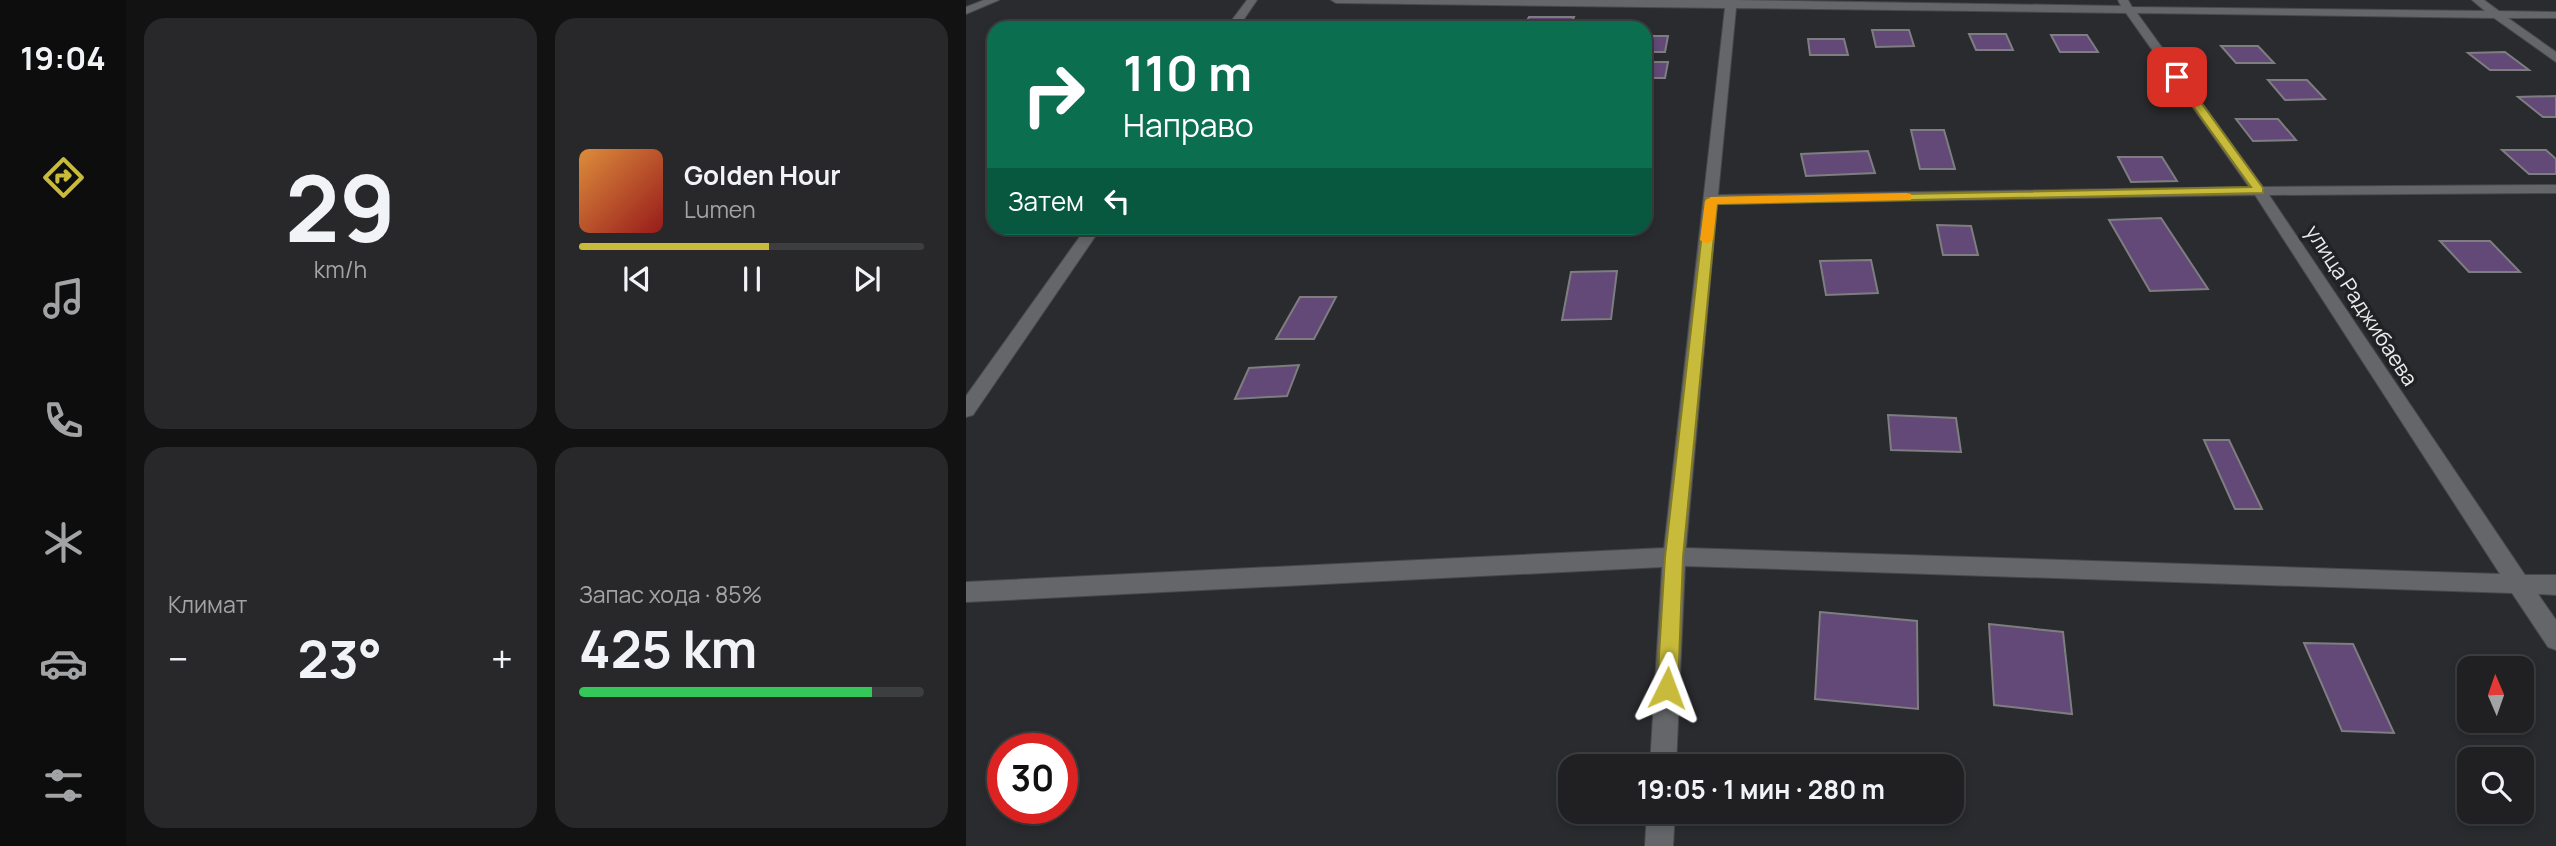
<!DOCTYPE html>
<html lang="ru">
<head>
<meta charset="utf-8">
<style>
  body { margin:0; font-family:Manrope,sans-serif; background:#28282a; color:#f1f3f6; height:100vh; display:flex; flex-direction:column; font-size:26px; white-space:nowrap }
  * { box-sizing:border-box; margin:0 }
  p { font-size:23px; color:#a2a3a5 }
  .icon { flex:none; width:38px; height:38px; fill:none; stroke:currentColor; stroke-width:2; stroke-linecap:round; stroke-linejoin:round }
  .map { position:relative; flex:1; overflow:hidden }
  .drawer { display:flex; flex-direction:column; gap:18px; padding:18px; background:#121213; width:840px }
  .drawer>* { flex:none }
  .hud { position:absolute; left:21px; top:21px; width:665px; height:214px; border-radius:21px; box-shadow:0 4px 10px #0003,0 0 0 2px #3d3e40; background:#0b6e4f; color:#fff; overflow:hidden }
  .needle { width:46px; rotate:358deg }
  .tools { position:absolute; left:1491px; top:656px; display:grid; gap:14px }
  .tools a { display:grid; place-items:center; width:77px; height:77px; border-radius:14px; background:#202022; box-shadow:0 4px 10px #0003,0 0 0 2px #3d3e40; font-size:35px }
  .speed { position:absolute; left:21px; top:733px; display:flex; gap:14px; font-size:35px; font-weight:700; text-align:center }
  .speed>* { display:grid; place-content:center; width:91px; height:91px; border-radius:50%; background:#202022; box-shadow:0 4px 10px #0003,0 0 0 2px #3d3e40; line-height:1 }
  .speed .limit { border:10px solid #d22; background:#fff; color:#111 }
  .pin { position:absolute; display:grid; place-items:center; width:60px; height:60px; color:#fff; margin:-30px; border-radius:14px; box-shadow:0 4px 10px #0006 }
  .me { position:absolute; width:77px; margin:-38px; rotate:3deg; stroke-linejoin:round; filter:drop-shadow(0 0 5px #0008) }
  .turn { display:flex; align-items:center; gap:24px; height:147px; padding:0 21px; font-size:32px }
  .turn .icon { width:91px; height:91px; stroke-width:2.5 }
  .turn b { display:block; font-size:49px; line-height:60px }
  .then { display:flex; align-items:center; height:66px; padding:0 21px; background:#0003; gap:14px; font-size:26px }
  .big { font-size:52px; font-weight:700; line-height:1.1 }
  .drawer .widget { flex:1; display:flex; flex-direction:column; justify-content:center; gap:10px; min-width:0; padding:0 24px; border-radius:21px; background:#28282a }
  .drawer .dial { align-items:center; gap:0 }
  .dial b { font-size:91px; line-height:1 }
  .song { display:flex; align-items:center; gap:21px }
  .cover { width:84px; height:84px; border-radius:10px; background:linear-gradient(135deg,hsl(30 70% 55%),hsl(0 70% 35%)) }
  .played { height:7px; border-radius:4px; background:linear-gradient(90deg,#c8bb3b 55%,#3d3e40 55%) }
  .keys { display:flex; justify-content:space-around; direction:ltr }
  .heat { display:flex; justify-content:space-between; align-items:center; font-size:38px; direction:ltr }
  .charge { height:10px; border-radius:5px; background:linear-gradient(90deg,#34c759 85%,#3d3e40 0) }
  .drawer .tiles { flex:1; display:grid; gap:18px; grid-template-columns:repeat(2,1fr) }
  .trip { position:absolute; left:592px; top:754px; width:406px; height:70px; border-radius:21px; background:#202022; box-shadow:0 4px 10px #0003,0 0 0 2px #3d3e40; font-weight:700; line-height:70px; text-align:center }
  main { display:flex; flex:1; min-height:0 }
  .tab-bar { display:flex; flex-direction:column; width:126px; justify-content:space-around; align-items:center; background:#0d0d0e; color:#a2a3a5 }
  .tab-bar .icon { width:49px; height:49px }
  .tab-bar .current { color:#c8bb3b }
  .tab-bar b { font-size:32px; color:#f1f3f6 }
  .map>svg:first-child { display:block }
  .building { fill:#624977; stroke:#7e7d80; stroke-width:2 }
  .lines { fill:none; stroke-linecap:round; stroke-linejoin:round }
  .minor-casing { stroke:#46484a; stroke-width:2 }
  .tertiary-casing { stroke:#46484a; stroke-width:2 }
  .secondary-casing { stroke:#46484a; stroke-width:2 }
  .minor { fill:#646669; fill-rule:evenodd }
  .tertiary { fill:#646669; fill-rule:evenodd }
  .secondary { fill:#646669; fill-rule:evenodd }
  .route { fill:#c8bb3b; stroke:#827a26; stroke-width:2 }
  .slow { fill:#f59e0b }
  .labels { text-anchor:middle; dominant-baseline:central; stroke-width:7; stroke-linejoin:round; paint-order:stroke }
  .street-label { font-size:21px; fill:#eaeced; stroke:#202224 }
</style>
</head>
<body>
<main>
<nav class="tab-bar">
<b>19:04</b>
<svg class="icon current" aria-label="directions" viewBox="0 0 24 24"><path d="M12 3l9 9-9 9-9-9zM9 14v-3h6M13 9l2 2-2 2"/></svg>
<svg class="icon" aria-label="music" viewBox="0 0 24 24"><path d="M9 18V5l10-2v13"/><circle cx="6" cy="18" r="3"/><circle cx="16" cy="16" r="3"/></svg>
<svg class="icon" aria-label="phone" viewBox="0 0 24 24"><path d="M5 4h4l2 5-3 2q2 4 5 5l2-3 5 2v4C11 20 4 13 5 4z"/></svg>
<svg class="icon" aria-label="climate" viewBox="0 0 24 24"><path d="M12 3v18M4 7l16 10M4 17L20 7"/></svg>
<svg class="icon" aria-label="car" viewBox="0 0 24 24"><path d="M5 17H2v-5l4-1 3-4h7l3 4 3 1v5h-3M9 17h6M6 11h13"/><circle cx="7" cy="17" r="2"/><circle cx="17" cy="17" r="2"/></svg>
<svg class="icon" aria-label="filters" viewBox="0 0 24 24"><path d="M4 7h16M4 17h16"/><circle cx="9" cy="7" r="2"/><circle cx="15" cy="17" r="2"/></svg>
</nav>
<section class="drawer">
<div class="tiles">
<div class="widget dial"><b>29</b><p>km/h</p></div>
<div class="widget">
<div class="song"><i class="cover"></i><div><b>Golden Hour</b><p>Lumen</p></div></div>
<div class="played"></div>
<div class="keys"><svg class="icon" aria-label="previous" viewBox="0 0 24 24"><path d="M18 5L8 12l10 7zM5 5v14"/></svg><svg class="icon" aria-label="pause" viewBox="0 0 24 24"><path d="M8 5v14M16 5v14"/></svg><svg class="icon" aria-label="next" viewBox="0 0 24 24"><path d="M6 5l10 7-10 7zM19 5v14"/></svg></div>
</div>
<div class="widget"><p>Климат</p>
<div class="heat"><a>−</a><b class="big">23°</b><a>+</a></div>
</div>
<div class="widget"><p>Запас хода · 85%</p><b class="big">425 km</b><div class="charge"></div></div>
</div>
</section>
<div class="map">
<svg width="1590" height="846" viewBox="0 0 1590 846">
  <rect width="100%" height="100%" fill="#2a2b2e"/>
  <path class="building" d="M 563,17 L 608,17 L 605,24 L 559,24 Z
    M 510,21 L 538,21 L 535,28 L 506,28 Z
    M 906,30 L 943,30 L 948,46 L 910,47 Z
    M 1003,34 L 1040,34 L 1047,50 L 1010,50 Z
    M 1085,35 L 1121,35 L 1132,52 L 1094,52 Z
    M 679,36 L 702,36 L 699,52 L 679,52 Z
    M 842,39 L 878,39 L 882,55 L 844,55 Z
    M 1255,46 L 1292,46 L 1308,63 L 1270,63 Z
    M 1539,52 L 1563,70 L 1524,70 L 1502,53 Z
    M 679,62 L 702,62 L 699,78 L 679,78 Z
    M 1302,80 L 1341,80 L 1359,99 L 1319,100 Z
    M 1590,96 L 1590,117 L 1577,117 L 1552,97 Z
    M 1270,119 L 1312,119 L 1330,140 L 1287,141 Z
    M 945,130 L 978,130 L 989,169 L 954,169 Z
    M 1536,150 L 1580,150 L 1590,159 L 1590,174 L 1563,174 Z
    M 902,151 L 909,173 L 840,176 L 835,154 Z
    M 1152,157 L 1196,157 L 1211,181 L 1165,182 Z
    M 1195,218 L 1242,289 L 1184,291 L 1143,220 Z
    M 971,225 L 1005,226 L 1012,255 L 977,255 Z
    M 1474,241 L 1524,241 L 1554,272 L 1503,272 Z
    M 905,260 L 912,293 L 860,295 L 854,261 Z
    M 651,271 L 645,319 L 596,320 L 605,272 Z
    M 334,297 L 370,297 L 348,339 L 310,339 Z
    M 333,365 L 321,396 L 269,399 L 283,368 Z
    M 922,415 L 990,418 L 995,452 L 925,450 Z
    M 1238,440 L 1263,440 L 1296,509 L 1269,509 Z
    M 854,612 L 951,621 L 952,709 L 849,699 Z
    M 1023,624 L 1097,632 L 1106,714 L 1028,705 Z
    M 1338,643 L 1387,644 L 1428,733 L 1376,731 Z"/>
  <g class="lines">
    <defs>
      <path id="minor" d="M 365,0 L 770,0 L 1155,6 L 1152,0 L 1162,0 L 1166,7 L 1519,11 L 1506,0 L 1518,0 L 1533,11 L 1590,12 L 1590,18 L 1542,18 L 1590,52 L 1590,62 L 1528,18 L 1171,13 L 1297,187 L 1590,185 L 1590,193 L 1303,195 L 1559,575 L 1590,575 L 1590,595 L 1572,594 L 1590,620 L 1590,650 L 1582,647 L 1546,593 L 719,566 L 710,766 L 684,766 L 696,567 L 0,602 L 0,582 L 698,548 L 759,8 L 370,3 ZM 770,8 L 1160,13 L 1283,187 L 752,195 ZM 1289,195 L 1534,574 L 720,548 L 751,204 Z
        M 681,812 L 709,812 L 707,846 L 679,846 Z"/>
      <path id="tertiary" d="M 18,0 L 33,0 L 0,14 L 0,7 Z"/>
      <path id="secondary" d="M 281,0 L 291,0 L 272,28 L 260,28 Z
        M 120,228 L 135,228 L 7,415 L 0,417 L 0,396 Z"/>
    </defs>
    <use href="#minor" class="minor-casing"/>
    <use href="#tertiary" class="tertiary-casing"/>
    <use href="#secondary" class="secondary-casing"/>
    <use href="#minor" class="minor"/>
    <use href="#tertiary" class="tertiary"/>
    <use href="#secondary" class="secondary"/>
  </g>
  <path class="route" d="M 1211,74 L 1215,75 L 1297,188 L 1297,193 L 751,204 L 717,557 L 712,688 L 709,695 L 701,697 L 694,695 L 691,688 L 699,557 L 740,198 L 1285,187 L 1206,77 Z"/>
  <path class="slow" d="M 940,193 L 945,194 L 945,200 L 751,204 L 747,240 L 741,244 L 734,240 L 739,201 L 745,197 Z"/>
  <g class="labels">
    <g class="street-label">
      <text transform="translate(1396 305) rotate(57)">улица Раджибаева</text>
    </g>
  </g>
</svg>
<div class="tools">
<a><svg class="needle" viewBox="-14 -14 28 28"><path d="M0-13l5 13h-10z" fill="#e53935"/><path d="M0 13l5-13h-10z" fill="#a2a3a5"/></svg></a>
<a><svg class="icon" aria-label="search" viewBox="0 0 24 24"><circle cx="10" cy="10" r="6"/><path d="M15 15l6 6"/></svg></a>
</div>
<div class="speed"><div class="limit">30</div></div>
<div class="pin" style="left:1211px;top:77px;background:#d93025"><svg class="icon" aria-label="arrive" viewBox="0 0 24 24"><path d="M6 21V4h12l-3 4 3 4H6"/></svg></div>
<svg class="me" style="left:701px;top:688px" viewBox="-20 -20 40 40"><path d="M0-17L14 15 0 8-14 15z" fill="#c8bb3b" stroke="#fff" stroke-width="4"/></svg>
<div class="trip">19:05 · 1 мин · 280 m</div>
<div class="hud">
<div class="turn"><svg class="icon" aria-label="right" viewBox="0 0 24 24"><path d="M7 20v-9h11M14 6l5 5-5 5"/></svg><div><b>110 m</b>Направо</div></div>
<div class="then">Затем<svg class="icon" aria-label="left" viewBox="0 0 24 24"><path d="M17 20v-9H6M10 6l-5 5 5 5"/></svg></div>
</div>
</div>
</main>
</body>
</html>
